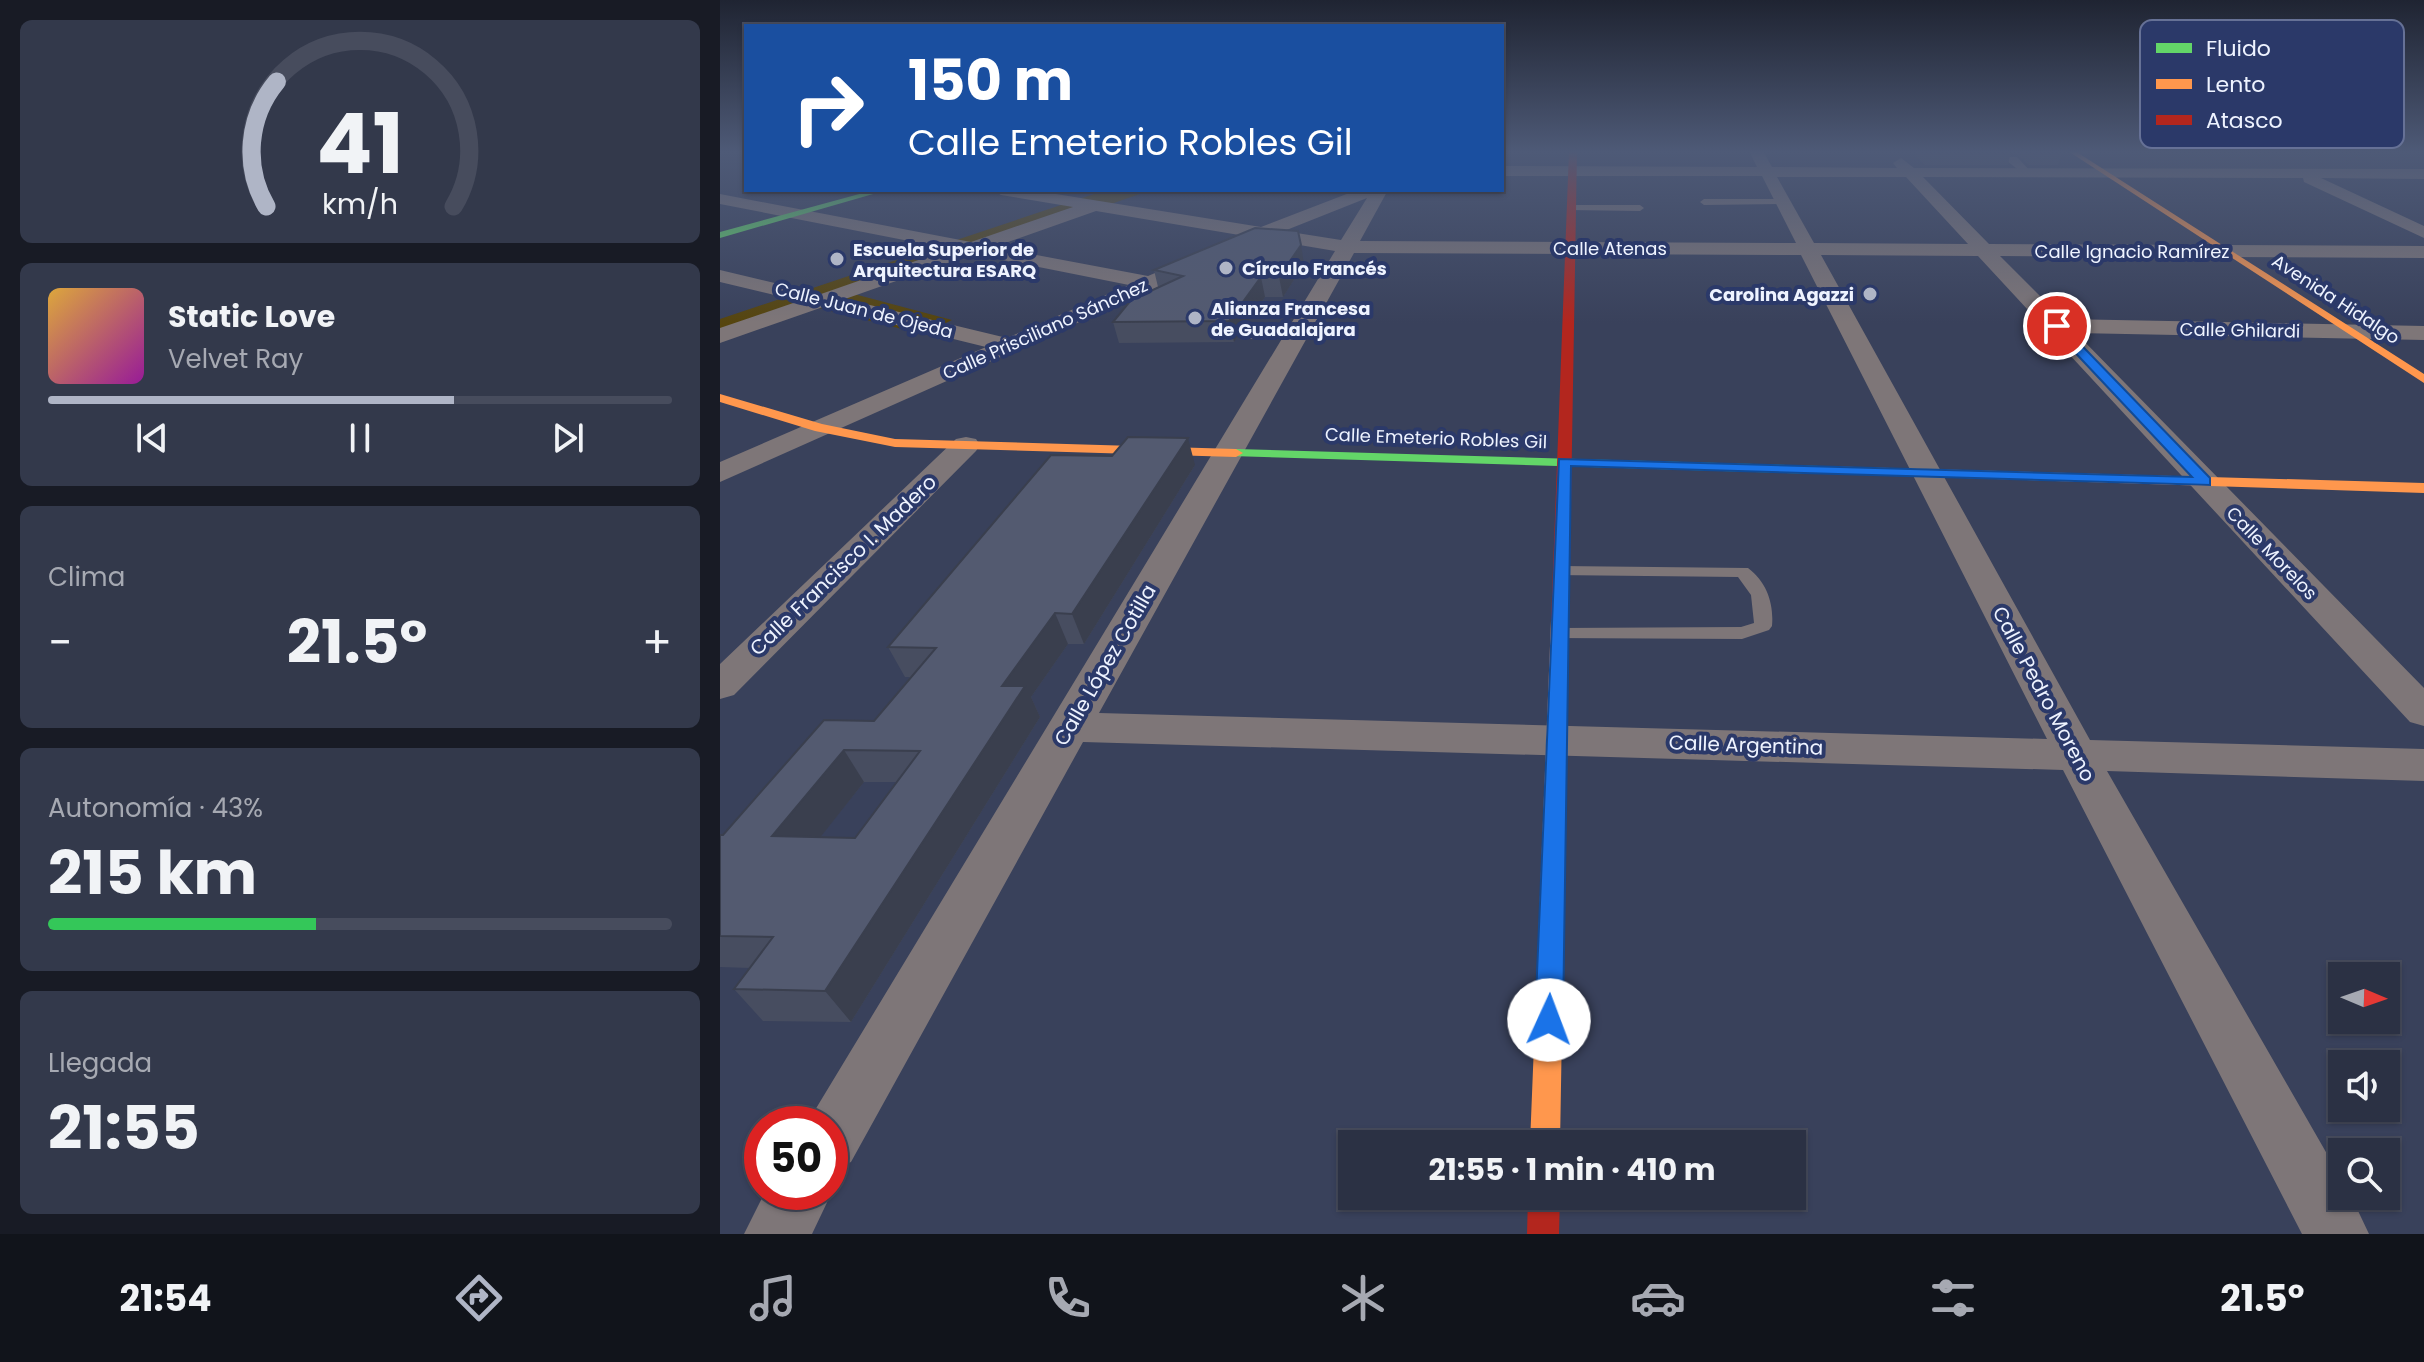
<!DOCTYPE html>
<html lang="es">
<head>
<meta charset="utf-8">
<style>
  body { margin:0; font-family:Poppins,sans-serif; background:#33394b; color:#f1f3f6; height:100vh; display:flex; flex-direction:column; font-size:30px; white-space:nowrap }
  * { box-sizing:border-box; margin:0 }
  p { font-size:26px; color:#a6a9b2 }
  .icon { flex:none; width:44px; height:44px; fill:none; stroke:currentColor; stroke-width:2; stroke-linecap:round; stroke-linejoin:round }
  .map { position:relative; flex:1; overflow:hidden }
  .sheet { display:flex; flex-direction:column; gap:20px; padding:20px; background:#181b25; width:720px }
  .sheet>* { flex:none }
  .hud { position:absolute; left:24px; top:24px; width:760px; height:168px; border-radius:0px; box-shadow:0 2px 6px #0004,0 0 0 2px #474c5d; background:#1a4fa0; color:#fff; overflow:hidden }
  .needle { width:52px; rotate:92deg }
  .tools { position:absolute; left:1608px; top:962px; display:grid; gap:16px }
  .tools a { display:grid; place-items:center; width:72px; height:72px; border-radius:0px; background:#2b3144; box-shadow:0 2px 6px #0004,0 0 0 2px #474c5d; font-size:40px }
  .speed { position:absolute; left:24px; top:1106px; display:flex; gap:16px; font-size:40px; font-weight:700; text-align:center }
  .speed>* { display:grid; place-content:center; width:104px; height:104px; border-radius:50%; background:#2b3144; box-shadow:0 2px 6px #0004,0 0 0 2px #474c5d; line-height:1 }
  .speed .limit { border:12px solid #d22; background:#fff; color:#111 }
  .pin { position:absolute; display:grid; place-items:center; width:68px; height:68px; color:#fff; margin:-34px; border:4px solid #fff; border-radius:50%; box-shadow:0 2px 8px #0007 }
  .me { position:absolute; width:88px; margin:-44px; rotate:2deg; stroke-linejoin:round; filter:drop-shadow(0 0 6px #0008) }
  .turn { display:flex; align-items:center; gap:28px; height:168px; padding:0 32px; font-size:36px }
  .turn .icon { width:104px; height:104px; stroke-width:2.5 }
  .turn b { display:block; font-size:56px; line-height:68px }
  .big { font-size:60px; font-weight:700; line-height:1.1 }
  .sheet .tile { flex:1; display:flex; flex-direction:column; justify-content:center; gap:12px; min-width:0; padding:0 28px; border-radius:12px; background:#33394b }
  .sheet .dial { align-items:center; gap:0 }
  .dial svg { height:208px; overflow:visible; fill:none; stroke:#474c5d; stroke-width:7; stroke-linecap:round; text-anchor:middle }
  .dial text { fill:#f1f3f6; stroke:none }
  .song { display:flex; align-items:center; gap:24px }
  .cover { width:96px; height:96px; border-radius:12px; background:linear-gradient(135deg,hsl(40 70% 55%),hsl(300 70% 35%)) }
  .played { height:8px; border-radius:4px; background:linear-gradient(90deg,#afb5c6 65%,#474c5d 65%) }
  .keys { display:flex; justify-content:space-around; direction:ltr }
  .heat { display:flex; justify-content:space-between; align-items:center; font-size:44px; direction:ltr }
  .charge { height:12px; border-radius:6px; background:linear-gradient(90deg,#34c759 43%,#474c5d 0) }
  .trip { position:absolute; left:618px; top:1130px; width:468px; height:80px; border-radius:0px; background:#2b3144; box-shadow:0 2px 6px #0004,0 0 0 2px #474c5d; font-weight:700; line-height:80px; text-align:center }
  .tab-bar { display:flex; height:128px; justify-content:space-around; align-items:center; background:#11141b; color:#a6a9b2 }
  .tab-bar .icon { width:56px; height:56px }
  .tab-bar .selected { color:#afb5c6 }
  .tab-bar b { font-size:36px; color:#f1f3f6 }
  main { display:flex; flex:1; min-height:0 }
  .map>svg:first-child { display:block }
  .green { fill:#56450e }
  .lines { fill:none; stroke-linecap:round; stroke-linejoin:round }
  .lane { fill:#7e7678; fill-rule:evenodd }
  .street { fill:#7e7678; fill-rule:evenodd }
  .fast { fill:#63d668; fill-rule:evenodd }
  .slow { fill:#ff974d; fill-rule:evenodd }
  .jam { fill:#b3261e; fill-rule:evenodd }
  .wall { fill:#474d60; fill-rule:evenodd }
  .shaded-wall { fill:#3a3f4e }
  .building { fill:#535a70; stroke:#3a3f4e; stroke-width:2; fill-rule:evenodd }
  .route { fill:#1a73e8; stroke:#114b97; stroke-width:2 }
  .poi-dot { fill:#afb5c6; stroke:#2b3969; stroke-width:3 }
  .labels { text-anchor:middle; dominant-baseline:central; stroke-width:8; stroke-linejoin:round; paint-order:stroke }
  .far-street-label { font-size:18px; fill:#eef3ff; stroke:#2b3969 }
  .far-poi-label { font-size:18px; font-weight:bold; fill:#eef3ff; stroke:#2b3969; text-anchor:start }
  .street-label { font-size:20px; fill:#eef3ff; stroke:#2b3969 }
  .key { fill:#2b3969; stroke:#667196; stroke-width:2 }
  .key-label { font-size:22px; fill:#eef3ff }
</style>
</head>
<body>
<main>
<section class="sheet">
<div class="tile dial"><svg viewBox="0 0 100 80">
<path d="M14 69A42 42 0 1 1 86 69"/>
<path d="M14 69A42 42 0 0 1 18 21" stroke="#afb5c6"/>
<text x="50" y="56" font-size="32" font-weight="700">41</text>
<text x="50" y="72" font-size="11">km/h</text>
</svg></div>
<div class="tile">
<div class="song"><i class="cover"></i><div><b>Static Love</b><p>Velvet Ray</p></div></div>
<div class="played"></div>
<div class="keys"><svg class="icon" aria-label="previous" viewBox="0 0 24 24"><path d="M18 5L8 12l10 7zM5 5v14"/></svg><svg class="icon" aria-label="pause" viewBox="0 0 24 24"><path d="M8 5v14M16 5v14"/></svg><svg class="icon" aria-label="next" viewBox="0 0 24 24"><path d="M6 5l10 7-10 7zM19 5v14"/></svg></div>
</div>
<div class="tile"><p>Clima</p>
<div class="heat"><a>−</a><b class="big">21.5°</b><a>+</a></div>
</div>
<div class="tile"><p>Autonomía · 43%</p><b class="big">215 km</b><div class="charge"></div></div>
<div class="tile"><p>Llegada</p><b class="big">21:55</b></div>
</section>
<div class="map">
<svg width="1704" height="1234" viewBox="0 0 1704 1234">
  <rect width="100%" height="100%" fill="#39415b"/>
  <path class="green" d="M 386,190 L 431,190 L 134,294 L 232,320 L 202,334 L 95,307 L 0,340 L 0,319 Z"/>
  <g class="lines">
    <path class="lane" d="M 1349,151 L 1407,151 L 1352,153 Z
      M 1287,157 L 1297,157 L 1312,173 L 1305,175 L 1287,161 Z
      M 1063,199 L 1066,204 L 984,205 L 980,202 L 984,199 Z
      M 851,205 L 920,205 L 924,208 L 920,211 L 848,210 Z
      M 576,333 L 582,336 L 580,338 L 525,339 L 519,336 L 525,333 Z
      M 841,566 L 1028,568 C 1047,582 1054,604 1052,626 L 1049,630 L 1022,639 L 833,638 L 831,634 L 833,630 L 840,628 L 1021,627 L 1034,623 L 1031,595 L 1018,577 L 835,575 L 833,571 Z"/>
    <path class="street" d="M 1029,151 L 1043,151 L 1052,167 L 1177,168 L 1173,163 L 1181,158 L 1194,168 L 1704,169 L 1704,179 L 1601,178 L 1704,226 L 1704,238 L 1584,182 L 1583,178 L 1203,177 L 1269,244 L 1704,246 L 1704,258 L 1280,256 L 1343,319 L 1704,326 L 1704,340 L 1356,333 L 1704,688 L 1704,726 L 1690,722 L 1258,256 L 1101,255 L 1370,740 L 1704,749 L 1704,781 L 1387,771 L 1622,1180 L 1622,1196 L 1631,1196 L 1649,1234 L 1582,1234 L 1343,770 L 363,742 L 131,1162 L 110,1171 L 110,1124 L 87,1124 L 89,1120 L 615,251 L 376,211 L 274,247 L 428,276 L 475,256 L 482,254 L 492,260 L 438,287 L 0,482 L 0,462 L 266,347 L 103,307 L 0,343 L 0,328 L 79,301 L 0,282 L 0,270 L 101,294 L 230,249 L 0,204 L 0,194 L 251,242 L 353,207 L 281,195 L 273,190 L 311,190 L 541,227 L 637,190 L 668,190 L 640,241 L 1076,243 L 1042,176 L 782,176 L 782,166 L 1037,167 ZM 1057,177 L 1186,177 L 1248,244 L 1094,243 ZM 647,198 L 621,240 L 564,231 ZM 634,253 L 1081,255 L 1327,739 L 379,713 ZM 253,254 L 409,285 L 287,338 L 125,299 Z
      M 246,437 L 256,439 L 260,445 L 256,451 L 14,695 L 0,699 L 0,664 L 236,439 Z
      M 110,1187 L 112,1192 L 92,1234 L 24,1234 L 45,1192 L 110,1192 Z"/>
    <path class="fast" d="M 154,190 L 167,190 L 0,238 L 0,232 Z
      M 516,449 L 1099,466 L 1106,470 L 1099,474 L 511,456 L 509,453 Z"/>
    <path class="slow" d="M 1348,151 L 1355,151 L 1704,374 L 1704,383 Z
      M 0,394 L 102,424 L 175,439 L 516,449 L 523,453 L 516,457 L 175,447 L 95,431 L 0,402 Z
      M 1099,466 L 1704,483 L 1704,493 L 1094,473 L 1092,470 Z
      M 840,615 L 849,621 L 840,1144 L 810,1144 L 831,621 Z"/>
    <path class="jam" d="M 849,151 L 857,151 L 849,621 L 840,627 L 831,621 Z
      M 808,1196 L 840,1196 L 839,1234 L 807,1234 Z"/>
  </g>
  <path class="wall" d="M 1191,151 L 1338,151 L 1342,153 L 1338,165 L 1309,165 L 1297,154 L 1290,154 L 1288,165 L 1205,165 Z
    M 336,190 L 371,190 L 362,193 Z
    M 584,264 L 563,297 L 545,297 L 514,342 L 399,343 L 393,322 L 438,287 L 434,270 Z
    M 475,465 L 364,644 L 348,644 L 311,697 L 320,717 L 131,1022 L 43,1021 L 14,989 L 30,968 L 0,967 L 0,835 L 3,835 L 154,721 L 190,677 L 185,677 L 168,647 ZM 144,782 L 176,782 L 135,838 L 100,837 Z"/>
  <path class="shaded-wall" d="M 1286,151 L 1298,151 L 1297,154 L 1290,154 L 1291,153 Z
    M 581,245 L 584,264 L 563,297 L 559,277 Z
    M 541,277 L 545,297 L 514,342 L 509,321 Z
    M 468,438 L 475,465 L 364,644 L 352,614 Z
    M 335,613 L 348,644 L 311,697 L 320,717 L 131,1022 L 105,991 L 282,686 Z
    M 124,750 L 144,782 L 76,868 L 52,836 Z"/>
  <path class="building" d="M 1205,151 L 1290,151 L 1291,153 L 1208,153 Z
    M 1309,151 L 1338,151 L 1342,153 L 1312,153 Z
    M 535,228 L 578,231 L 581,245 L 559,277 L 541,277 L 509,321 L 393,322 L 411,300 L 463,276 L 434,270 Z
    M 408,437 L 468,438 L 352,614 L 335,613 L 282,686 L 305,686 L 105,991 L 14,989 L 53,937 L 0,936 L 0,835 L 3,835 L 104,720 L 154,721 L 216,648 L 168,647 L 331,455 L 392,456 ZM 124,750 L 200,751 L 135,838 L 52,836 Z"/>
  <linearGradient id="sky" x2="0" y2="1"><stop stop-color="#1f2432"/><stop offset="0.47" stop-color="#4e5a77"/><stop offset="1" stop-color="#4e5a77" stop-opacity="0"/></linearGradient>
  <rect width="1704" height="323" fill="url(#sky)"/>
  <path class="route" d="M 1333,324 L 1341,324 L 1490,478 L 1490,485 L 851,466 L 843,1020 L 839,1029 L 829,1033 L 819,1029 L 815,1020 L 839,459 L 1472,477 L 1333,329 Z"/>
  <g class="poi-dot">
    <circle cx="117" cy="259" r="8"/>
    <circle cx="506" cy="268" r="8"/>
    <circle cx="1150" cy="294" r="8"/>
    <circle cx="475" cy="318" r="8"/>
  </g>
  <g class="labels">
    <g class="far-street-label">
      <text x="890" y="248">Calle Atenas</text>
      <text x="1412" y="251">Calle Ignacio Ramírez</text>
      <text transform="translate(1616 299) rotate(33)">Avenida Hidalgo</text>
      <text transform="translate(144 310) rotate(14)">Calle Juan de Ojeda</text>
      <text transform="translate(325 329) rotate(-24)">Calle Prisciliano Sánchez</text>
      <text transform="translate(1520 330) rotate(1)">Calle Ghilardi</text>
      <text transform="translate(716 438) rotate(2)">Calle Emeterio Robles Gil</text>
      <text transform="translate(1552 553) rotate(46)">Calle Morelos</text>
    </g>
    <g class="far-poi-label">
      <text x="133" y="249">Escuela Superior de<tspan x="133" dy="21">Arquitectura ESARQ</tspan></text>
      <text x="522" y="268">Círculo Francés</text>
      <text x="1134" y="294" text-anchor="end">Carolina Agazzi</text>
      <text x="491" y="308">Alianza Francesa<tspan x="491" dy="21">de Guadalajara</tspan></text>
    </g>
    <g class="street-label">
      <text transform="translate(123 565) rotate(-44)">Calle Francisco I. Madero</text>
      <text transform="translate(385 665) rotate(-60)">Calle López Cotilla</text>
      <text transform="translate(1324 694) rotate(62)">Calle Pedro Moreno</text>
      <text transform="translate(1026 745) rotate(2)">Calle Argentina</text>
    </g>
  </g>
  <rect x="1420" y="20" width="264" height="128" rx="12" class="key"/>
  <rect x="1436" y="43" width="36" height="10" fill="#63d668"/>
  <rect x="1436" y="79" width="36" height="10" fill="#ff974d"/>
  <rect x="1436" y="115" width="36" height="10" fill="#b3261e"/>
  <g class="key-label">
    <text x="1486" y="56">Fluido</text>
    <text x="1486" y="92">Lento</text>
    <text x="1486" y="128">Atasco</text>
  </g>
</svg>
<div class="tools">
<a><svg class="needle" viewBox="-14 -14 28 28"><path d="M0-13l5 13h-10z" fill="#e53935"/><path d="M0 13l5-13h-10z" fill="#a6a9b2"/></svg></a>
<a><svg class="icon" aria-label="sound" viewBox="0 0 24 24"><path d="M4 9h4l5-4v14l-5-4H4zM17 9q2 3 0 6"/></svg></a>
<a><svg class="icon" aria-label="search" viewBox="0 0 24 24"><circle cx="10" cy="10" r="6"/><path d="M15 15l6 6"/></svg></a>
</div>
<div class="speed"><div class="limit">50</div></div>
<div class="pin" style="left:1337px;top:326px;background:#d93025"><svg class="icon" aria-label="arrive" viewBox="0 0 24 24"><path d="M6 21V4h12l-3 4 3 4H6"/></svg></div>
<svg class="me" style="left:829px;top:1020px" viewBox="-20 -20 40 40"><circle r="19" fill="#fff"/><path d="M0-13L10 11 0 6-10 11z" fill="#1a73e8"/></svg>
<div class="trip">21:55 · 1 min · 410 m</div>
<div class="hud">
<div class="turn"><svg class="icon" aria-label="right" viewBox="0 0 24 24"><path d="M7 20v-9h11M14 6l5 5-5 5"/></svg><div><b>150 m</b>Calle Emeterio Robles Gil</div></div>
</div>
</div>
</main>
<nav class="tab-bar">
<b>21:54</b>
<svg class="icon selected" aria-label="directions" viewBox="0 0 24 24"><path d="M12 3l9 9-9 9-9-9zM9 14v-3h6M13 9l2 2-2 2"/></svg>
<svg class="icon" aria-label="music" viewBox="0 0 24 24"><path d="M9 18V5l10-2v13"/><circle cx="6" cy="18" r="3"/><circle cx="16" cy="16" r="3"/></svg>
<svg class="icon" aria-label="phone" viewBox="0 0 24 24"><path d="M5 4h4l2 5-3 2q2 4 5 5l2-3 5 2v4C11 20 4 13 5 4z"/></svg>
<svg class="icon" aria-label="climate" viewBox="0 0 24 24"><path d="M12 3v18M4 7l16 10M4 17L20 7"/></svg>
<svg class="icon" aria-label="car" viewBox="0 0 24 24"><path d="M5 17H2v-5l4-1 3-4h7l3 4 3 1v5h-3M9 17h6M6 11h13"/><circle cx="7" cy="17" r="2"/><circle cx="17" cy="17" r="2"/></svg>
<svg class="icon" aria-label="filters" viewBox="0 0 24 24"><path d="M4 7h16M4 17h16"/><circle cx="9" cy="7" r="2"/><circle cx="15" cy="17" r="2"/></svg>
<b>21.5°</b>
</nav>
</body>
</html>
